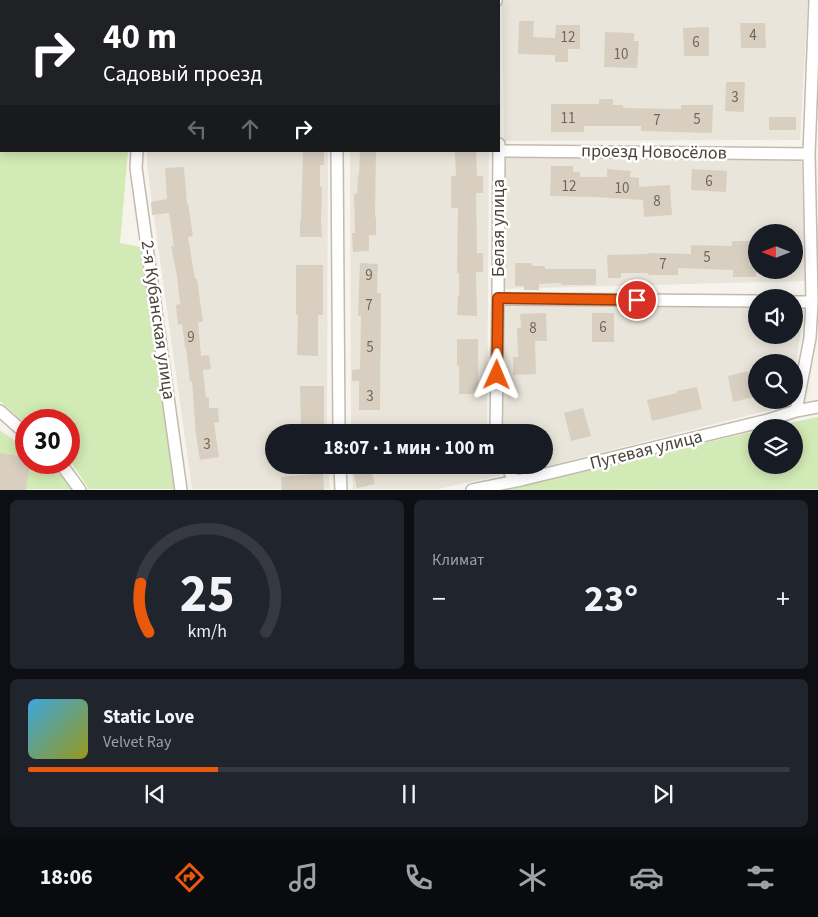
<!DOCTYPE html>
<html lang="ru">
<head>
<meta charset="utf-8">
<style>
  body { margin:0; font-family:"Source Sans 3",sans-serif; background:#20242c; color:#f1f3f6; height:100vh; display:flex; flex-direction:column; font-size:19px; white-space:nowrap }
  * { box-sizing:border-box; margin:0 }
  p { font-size:16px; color:#9ea1a6 }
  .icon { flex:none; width:28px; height:28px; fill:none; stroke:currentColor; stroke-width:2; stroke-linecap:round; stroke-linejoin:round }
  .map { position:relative; height:490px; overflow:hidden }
  .sheet { display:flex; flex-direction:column; gap:10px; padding:10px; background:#0d0f14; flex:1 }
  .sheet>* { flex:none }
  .hud { position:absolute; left:0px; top:0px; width:500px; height:152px; box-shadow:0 2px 12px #0003; background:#202124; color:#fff; overflow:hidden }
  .needle { width:32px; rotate:270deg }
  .buttons { position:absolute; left:748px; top:224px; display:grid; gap:10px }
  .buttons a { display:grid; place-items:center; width:55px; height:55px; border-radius:50%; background:#171b24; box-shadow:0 2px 12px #0003; font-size:25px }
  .speed { position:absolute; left:15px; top:409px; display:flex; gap:10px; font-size:25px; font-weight:700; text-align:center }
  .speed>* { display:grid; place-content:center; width:65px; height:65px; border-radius:50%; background:#171b24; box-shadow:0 2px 12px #0003; line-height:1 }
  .speed .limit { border:8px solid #d22; background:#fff; color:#111 }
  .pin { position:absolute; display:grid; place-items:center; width:42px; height:42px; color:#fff; margin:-21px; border:2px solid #fff; border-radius:50%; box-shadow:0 1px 5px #0007 }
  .me { position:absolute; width:55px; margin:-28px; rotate:1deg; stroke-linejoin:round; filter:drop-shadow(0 0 4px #0008) }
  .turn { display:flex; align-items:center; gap:18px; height:105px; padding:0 20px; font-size:22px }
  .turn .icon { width:65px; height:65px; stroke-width:2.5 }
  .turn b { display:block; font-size:35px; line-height:42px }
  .lanes { display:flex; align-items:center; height:48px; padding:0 20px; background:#0003; justify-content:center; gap:25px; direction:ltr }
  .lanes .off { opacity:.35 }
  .big { font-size:38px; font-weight:700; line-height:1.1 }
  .sheet .card { flex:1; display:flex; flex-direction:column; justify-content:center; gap:8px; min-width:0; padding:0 18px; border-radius:8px; background:#20242c }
  .sheet .dial { align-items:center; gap:0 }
  .dial svg { height:130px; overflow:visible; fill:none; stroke:#363941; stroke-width:7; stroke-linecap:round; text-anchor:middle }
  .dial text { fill:#f1f3f6; stroke:none }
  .song { display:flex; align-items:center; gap:15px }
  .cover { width:60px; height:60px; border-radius:8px; background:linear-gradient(135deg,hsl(200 70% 55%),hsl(60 70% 35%)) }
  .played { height:5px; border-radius:2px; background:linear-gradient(90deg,#ea580c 25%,#363941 25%) }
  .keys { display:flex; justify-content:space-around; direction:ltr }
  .heat { display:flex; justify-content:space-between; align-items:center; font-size:28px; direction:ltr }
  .sheet .tiles { flex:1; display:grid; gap:10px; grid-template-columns:1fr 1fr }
  .card:last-child { grid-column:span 2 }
  .trip { position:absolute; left:265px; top:424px; width:288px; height:50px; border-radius:25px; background:#171b24; box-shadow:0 2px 12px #0003; font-weight:700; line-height:50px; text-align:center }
  .tab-bar { display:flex; height:80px; justify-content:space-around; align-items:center; background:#090b0e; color:#9ea1a6 }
  .tab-bar .icon { width:35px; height:35px }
  .tab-bar .selected { color:#ea580c }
  .tab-bar b { font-size:22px; color:#f1f3f6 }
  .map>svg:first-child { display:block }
  .residential { fill:#eae5da; fill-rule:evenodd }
  .green { fill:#d2eab5 }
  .building { fill:#d8cfc1 }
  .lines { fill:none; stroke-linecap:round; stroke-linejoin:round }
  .lane-casing { stroke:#c2bbae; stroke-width:8 }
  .street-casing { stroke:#c2bbae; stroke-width:14 }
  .lane { stroke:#fff; stroke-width:5.5 }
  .street { stroke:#fff; stroke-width:11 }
  .route-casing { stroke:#983908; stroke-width:12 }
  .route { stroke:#ea580c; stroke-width:9 }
  .labels { text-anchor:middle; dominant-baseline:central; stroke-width:5; stroke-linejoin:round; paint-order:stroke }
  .number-label { font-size:15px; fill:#6e675b }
  .street-label { font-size:18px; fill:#4b4439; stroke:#fff }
</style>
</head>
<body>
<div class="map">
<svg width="818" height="490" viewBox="0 0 818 490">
  <rect width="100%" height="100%" fill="#f6f3ec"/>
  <path class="residential" d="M 502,0 L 808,0 L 800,140 L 504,141 Z
    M 147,151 L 328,151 L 327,432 L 274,432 L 274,465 L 328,465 L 330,489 L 192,489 L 147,166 Z
    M 350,151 L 489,151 L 487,432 L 351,432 Z
    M 801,153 L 806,281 L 503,289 L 505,157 ZM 756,232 L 794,232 L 794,270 L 756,270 Z
    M 788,297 L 806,297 L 794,377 L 794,362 L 756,362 L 756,400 L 790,400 L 790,405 L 520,473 L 515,465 L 544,465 L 544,432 L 502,432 L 504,304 L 756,298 L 756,335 L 794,335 L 794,298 Z
    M 352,465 L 496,465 L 501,475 L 438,489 L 353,489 Z"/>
  <path class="green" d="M 0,0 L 156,0 L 155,1 L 1,1 L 1,151 L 128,151 L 120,243 L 141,247 L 176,489 L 89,489 L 69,459 L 69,420 L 26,420 L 26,424 L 0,401 Z
    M 818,417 L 818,489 L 502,490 L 756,431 L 756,465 L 794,465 L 794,428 L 771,427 Z
    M 0,430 L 26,449 L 26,462 L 45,463 L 61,475 L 72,489 L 0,489 Z"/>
  <path class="building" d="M 519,21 L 534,21 L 533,37 L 555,38 L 556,25 L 580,25 L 580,49 L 568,49 L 568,62 L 555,62 L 555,55 L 518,54 Z
    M 740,23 L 765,23 L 766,48 L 741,48 Z
    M 709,27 L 709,56 L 684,56 L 683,28 Z
    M 605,32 L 634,33 L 634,41 L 639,41 L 637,68 L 604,67 Z
    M 726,82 L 745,82 L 744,112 L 725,111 Z
    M 599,99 L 613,99 L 613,105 L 623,105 L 623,108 L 681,109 L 681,105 L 713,105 L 712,133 L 641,131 L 641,126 L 584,126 L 584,132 L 551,132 L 551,104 L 599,104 Z
    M 769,117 L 796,117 L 796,130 L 769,130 Z
    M 303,151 L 324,151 L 324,165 L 320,165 L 320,187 L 322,187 L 321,221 L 322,237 L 300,237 L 300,221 L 301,221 Z
    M 360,151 L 376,151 L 375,217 L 376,217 L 376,235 L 369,235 L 369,251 L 353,252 L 352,233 L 355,233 L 354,194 L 357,194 L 358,175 L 359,175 Z
    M 463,151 L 476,151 L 477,176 L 483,176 L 483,193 L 476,193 L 477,253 L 483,253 L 483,272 L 476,272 L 477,316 L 457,315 L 458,296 L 459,296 L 459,273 L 457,273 L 458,208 L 451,208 L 451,176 L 456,176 L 455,152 Z
    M 551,166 L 573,166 L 573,172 L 580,172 L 580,177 L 607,177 L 607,169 L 631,171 L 630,177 L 639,178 L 639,187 L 670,185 L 672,215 L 644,217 L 643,200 L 595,197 L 550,196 Z
    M 184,167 L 187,203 L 188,203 L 193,236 L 188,237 L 195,279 L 197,279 L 203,322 L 198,322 L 201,356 L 209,355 L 211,369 L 203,370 L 206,398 L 209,397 L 209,408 L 218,408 L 219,422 L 214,423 L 219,457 L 200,460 L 196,435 L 192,381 L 190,382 L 186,348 L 185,348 L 182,324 L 178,325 L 176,305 L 180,304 L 177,276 L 171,246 L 174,246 L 169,213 L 152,215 L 151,202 L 167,199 L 165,168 Z
    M 692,169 L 727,171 L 726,192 L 691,190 Z
    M 732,241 L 756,241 L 756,277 L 733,277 L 733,270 L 678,268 L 678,275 L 648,275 L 648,273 L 621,273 L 621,278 L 608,278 L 607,255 L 648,254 L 648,253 L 691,254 L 691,245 L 732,246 Z
    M 360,263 L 378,264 L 377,293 L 381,293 L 380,410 L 359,410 L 359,381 L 352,381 L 352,370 L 360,369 L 361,316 L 358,316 Z
    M 515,263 L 531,263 L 532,266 L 545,266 L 545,269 L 596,269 L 596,285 L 561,285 L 561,283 L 539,284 L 539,290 L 524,290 L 524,286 L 515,286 Z
    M 296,265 L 323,265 L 323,315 L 318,315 L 318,356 L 297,355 L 298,315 L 296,315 Z
    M 546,313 L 547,341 L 535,341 L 536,374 L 513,375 L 513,357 L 518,357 L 517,328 L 521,328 L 520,314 Z
    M 592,313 L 614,313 L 614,342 L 592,342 Z
    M 457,339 L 478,339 L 478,394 L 459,394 L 459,366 L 457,366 Z
    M 748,371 L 754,397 L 733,402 L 728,376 Z
    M 300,386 L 324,386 L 324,431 L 301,431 Z
    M 697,387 L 702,409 L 652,421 L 647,400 L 677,393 L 677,391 Z
    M 583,408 L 591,436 L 571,441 L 564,413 Z
    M 0,453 L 26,457 L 26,462 L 30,462 L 26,490 L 0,490 Z
    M 352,465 L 370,465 L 375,484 L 357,488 Z
    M 323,473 L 324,490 L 282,490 L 281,477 Z"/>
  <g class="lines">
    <defs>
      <path id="lane" d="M 27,1 L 28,0
        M 92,1 L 92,0
        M 0,61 L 1,58"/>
      <path id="street" d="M 336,0 L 336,1
        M 496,0 L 496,1
        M 137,151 L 136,168 L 181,490
        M 337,151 L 339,432
        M 499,151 L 809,154
        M 498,299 L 756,301
        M 794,302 L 812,302
        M 0,411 L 26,434
        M 796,411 L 810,338 L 812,302 L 809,154 L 815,0
        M 496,432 L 498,299 L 499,144
        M 58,462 L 64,468 L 80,490
        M 340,465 L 341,490
        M 506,465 L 514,480
        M 472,490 L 521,480 L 768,420 L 796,411 L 818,407"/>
    </defs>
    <use href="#lane" class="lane-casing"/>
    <use href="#street" class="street-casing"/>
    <use href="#lane" class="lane"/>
    <use href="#street" class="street"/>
  </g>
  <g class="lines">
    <defs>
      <path id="route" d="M 497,375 L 498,298 L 637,300"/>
    </defs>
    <use href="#route" class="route-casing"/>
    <use href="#route" class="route"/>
  </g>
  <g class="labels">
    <g class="number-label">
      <text x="753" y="35">4</text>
      <text x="568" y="37">12</text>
      <text x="696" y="42">6</text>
      <text x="621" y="54">10</text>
      <text x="735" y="97">3</text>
      <text x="568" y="118">11</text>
      <text x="697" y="119">5</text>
      <text x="657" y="120">7</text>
      <text x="709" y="181">6</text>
      <text x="569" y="186">12</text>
      <text x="622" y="188">10</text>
      <text x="657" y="201">8</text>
      <text x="707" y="257">5</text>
      <text x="663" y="264">7</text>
      <text x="369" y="275">9</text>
      <text x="369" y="305">7</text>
      <text x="603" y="327">6</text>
      <text x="533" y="328">8</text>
      <text x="191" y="337">9</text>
      <text x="370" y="347">5</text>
      <text x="370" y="396">3</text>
      <text x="207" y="444">3</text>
    </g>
    <g class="street-label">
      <text transform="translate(654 152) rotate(1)">проезд Новосёлов</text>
      <text transform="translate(498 228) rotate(-90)">Белая улица</text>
      <text transform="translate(158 320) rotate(82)">2-я Кубанская улица</text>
      <text transform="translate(646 450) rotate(-14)">Путевая улица</text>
    </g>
  </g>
</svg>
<div class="buttons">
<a><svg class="needle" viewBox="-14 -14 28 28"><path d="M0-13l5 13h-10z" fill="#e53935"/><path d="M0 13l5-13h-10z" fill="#9ea1a6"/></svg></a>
<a><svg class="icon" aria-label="sound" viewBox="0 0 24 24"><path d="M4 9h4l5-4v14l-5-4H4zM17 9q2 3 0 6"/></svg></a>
<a><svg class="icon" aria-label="search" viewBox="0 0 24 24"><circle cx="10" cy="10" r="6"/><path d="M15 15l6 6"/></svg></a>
<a><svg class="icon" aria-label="layers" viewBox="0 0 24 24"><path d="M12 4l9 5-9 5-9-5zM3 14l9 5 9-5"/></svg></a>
</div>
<div class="speed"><div class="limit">30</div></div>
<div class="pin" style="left:637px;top:300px;background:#d93025"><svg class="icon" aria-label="arrive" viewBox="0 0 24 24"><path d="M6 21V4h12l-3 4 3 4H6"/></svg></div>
<svg class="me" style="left:497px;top:375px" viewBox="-20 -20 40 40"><path d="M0-17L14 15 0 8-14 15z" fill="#ea580c" stroke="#fff" stroke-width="4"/></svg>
<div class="trip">18:07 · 1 мин · 100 m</div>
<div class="hud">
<div class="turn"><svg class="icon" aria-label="right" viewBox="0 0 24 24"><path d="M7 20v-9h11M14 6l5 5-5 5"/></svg><div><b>40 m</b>Садовый проезд</div></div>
<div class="lanes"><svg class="icon off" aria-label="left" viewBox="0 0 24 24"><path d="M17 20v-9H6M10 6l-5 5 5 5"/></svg><svg class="icon off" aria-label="ahead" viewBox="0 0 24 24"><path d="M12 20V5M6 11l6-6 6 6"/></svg><svg class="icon" aria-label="right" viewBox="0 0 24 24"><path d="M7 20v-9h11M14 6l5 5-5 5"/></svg></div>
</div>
</div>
<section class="sheet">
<div class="tiles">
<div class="card dial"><svg viewBox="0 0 100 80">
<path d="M14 69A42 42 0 1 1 86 69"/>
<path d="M14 69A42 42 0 0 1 9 39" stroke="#ea580c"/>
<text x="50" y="56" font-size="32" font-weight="700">25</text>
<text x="50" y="72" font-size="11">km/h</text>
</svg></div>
<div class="card"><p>Климат</p>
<div class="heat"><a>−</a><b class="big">23°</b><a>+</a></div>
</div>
<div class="card">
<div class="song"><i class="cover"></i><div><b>Static Love</b><p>Velvet Ray</p></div></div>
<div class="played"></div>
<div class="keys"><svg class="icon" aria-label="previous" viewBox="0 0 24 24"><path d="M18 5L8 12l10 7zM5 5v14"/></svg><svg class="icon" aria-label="pause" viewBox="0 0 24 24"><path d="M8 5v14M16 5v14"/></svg><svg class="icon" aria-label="next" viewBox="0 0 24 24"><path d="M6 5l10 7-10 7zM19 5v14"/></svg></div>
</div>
</div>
</section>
<nav class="tab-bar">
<b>18:06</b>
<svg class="icon selected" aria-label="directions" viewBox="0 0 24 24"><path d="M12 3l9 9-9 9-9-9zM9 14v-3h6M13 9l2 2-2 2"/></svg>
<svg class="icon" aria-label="music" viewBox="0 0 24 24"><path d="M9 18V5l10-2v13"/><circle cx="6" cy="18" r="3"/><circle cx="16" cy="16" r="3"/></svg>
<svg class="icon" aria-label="phone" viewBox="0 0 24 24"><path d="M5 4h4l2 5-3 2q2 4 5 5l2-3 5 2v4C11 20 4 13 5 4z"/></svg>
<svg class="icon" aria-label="climate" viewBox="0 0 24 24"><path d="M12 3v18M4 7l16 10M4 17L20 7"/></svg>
<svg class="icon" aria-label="car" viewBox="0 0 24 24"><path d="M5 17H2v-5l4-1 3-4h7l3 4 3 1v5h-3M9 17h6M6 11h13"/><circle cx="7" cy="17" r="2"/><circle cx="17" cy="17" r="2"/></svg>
<svg class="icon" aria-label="filters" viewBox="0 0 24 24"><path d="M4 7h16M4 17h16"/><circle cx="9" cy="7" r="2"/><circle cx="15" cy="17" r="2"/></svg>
</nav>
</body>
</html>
